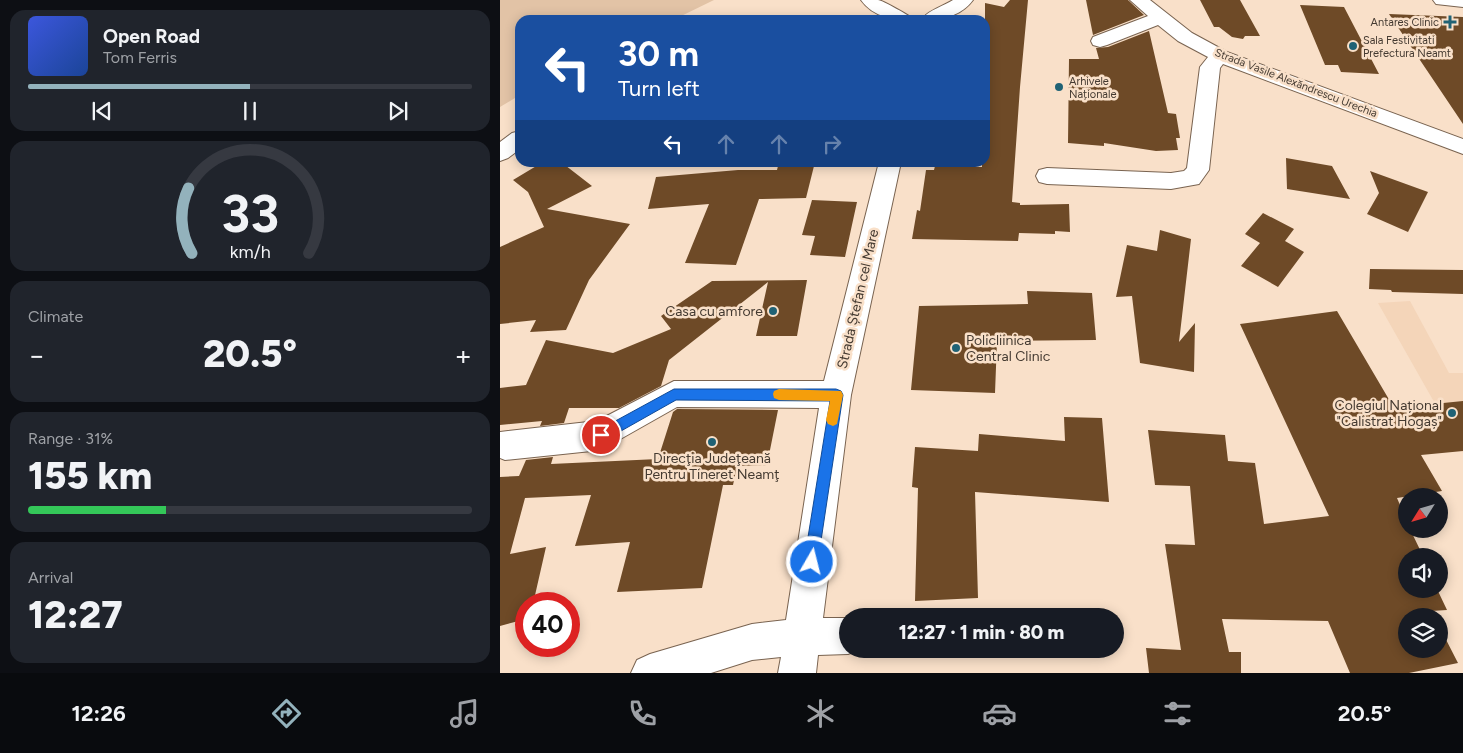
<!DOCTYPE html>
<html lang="en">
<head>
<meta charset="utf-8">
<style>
  body { margin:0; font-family:Figtree,sans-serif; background:#20242c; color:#f1f3f6; height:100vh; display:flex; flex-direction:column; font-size:19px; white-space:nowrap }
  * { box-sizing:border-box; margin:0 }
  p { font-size:16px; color:#9ea1a6 }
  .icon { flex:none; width:28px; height:28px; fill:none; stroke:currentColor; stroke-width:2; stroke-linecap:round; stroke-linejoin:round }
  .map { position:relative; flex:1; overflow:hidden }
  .sheet { display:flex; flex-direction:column; gap:10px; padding:10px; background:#0d0f14; width:500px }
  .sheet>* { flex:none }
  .top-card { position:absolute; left:15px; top:15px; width:475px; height:152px; border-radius:15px; box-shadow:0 2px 12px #0003; background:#1a4fa0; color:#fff; overflow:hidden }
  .needle { width:32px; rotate:233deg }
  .controls { position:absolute; left:898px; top:488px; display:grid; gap:10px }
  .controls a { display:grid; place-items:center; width:50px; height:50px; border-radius:50%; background:#171b24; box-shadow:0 2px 12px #0003; font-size:25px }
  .speed { position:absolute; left:15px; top:592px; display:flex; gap:10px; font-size:25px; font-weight:700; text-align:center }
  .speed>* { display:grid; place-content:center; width:65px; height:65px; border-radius:50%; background:#171b24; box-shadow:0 2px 12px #0003; line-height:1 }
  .speed .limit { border:8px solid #d22; background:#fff; color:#111 }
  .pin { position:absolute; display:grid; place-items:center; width:42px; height:42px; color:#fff; margin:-21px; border:2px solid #fff; border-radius:50%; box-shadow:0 1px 5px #0007 }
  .me { position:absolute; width:55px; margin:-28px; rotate:8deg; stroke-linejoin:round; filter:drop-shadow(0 0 4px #0008) }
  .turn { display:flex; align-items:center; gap:18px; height:105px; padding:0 20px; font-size:22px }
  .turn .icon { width:65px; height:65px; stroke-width:2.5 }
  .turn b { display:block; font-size:35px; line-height:42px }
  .lanes { display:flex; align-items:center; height:48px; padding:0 20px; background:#0003; justify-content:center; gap:25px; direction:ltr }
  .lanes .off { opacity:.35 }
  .big { font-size:38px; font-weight:800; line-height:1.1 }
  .sheet .tile { flex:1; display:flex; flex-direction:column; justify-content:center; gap:8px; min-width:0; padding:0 18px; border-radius:15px; background:#20242c }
  .sheet .dial { align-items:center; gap:0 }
  .dial svg { height:130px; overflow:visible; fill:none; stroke:#363941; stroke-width:7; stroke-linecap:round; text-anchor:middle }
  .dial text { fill:#f1f3f6; stroke:none }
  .song { display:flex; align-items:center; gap:15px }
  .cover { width:60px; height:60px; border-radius:8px; background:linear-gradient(135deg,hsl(230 70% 55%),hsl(220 70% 35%)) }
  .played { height:5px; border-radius:2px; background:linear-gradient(90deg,#93b2bc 50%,#363941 50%) }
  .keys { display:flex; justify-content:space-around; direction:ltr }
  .heat { display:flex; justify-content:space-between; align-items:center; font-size:28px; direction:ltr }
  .charge { height:8px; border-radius:4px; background:linear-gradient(90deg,#34c759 31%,#363941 0) }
  .trip { position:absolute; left:339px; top:608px; width:285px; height:50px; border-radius:25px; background:#171b24; box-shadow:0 2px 12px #0003; font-weight:800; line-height:50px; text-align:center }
  .dock { display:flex; height:80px; justify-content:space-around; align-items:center; background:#090b0e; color:#9ea1a6 }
  .dock .icon { width:35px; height:35px }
  .dock .selected { color:#93b2bc }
  .dock b { font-size:22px; color:#f1f3f6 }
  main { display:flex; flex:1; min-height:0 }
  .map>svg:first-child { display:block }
  .built { fill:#f4d5b9 }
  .green { fill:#e2c3a6 }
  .building { fill:#6e4a27 }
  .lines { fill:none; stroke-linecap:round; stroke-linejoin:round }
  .minor-casing { stroke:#796350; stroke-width:2 }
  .minor { fill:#fff; fill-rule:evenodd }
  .route { fill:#1a73e8; stroke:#114b97 }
  .slow { fill:#f59e0b }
  .poi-dot { fill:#206275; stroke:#f9e0c9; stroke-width:2 }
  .labels { text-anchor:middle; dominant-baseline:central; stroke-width:5; stroke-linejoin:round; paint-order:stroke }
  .far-poi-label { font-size:11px; fill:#443a31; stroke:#f9e0c9; text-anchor:start }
  .far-street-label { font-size:11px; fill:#443a31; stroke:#f9e0c9 }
  .street-label { font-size:14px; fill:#443a31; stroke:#f9e0c9 }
  .poi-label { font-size:14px; fill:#443a31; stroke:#f9e0c9; text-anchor:end }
</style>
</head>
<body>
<main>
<section class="sheet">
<div class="tile">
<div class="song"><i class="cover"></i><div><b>Open Road</b><p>Tom Ferris</p></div></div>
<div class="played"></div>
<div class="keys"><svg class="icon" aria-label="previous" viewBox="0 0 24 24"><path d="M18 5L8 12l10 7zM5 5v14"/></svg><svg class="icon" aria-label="pause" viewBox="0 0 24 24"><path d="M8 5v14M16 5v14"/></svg><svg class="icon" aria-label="next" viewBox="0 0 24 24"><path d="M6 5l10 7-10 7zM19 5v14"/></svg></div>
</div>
<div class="tile dial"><svg viewBox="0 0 100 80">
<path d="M14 69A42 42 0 1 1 86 69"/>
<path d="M14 69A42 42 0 0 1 12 29" stroke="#93b2bc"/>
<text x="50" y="56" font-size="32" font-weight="700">33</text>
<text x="50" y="72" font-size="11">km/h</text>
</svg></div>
<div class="tile"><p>Climate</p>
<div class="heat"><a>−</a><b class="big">20.5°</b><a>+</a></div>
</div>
<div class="tile"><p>Range · 31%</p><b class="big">155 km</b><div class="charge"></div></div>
<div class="tile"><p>Arrival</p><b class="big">12:27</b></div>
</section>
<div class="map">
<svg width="963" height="673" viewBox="0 0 963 673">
  <rect width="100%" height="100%" fill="#f9e0c9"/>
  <path class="built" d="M 910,301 L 949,373 L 963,373 L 963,453 L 878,303 Z"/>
  <path class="green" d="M 0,0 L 214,0 L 173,20 L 20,20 L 20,95 L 0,107 Z"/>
  <path class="building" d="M 510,0 L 528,0 L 520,87 L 512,202 L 520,203 L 520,205 L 569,204 L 570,232 L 555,231 L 555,234 L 519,233 L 518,241 L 412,239 L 417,210 L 420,211 L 426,170 L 434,170 L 435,166 L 482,167 L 482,162 L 485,162 L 485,3 L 504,7 Z
    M 586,0 L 628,0 L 644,15 L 593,35 Z
    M 700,0 L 740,0 L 760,36 L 745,36 L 743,39 L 732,37 L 719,27 L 714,27 Z
    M 800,5 L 844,7 L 879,74 L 841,72 L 838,65 L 825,65 Z
    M 889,14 L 963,17 L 963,124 Z
    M 649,31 L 668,113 L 676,114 L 680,138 L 676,138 L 678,150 L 656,151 L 604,143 L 604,146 L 568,143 L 569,59 L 599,59 L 596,48 L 608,47 Z
    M 786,158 L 832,166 L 850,199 L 787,189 Z
    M 43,162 L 61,162 L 92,186 L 47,209 L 130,224 L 89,280 L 66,330 L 30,332 L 36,320 L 0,324 L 0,247 L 44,227 L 28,192 L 13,180 Z
    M 279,162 L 315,162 L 306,198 L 259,199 L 236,265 L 185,263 L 209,204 L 148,209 L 156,177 L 238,170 L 277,170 Z
    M 870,171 L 928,192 L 908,232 L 867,214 L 879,193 Z
    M 312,200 L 357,202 L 345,257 L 310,255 L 315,236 L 302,235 Z
    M 763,213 L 794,229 L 785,241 L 804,252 L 778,287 L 741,266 L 760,243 L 745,234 Z
    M 660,230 L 691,239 L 679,342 L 695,323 L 694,372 L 640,363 L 632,296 L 616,297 L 627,245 L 657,251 Z
    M 870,269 L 963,270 L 963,294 L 892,292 L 891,290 L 869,289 Z
    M 307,280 L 297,336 L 256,336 L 268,282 L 169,360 L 161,386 L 119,408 L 69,408 L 64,423 L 40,426 L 42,421 L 0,425 L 0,388 L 26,385 L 46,340 L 113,353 L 171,329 L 161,316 L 212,281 Z
    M 527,291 L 592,293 L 596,340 L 497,341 L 495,393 L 411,390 L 419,306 L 528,304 Z
    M 837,311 L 894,408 L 963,401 L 963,451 L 921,455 L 942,491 L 897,498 L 906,519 L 906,529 L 910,529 L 923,556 L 906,556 L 906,589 L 937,589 L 947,610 L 931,611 L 933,616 L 906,616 L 906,649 L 939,649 L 939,626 L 958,663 L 909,673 L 850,673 L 828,621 L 722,619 L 729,652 L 741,652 L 741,673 L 649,673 L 646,648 L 681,650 L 665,544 L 695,545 L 690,486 L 655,485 L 648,430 L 725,435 L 728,461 L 755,463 L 764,524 L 829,516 L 740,324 Z
    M 177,409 L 278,410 L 267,465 L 237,466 L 233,485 L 223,485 L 202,588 L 117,592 L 130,542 L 75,546 L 91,495 L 25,498 L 10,554 L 46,547 L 33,604 L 26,604 L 26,619 L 0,626 L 0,477 L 19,476 L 26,460 L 53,457 L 51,464 L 158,459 L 173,412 Z
    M 564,417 L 602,418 L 609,502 L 475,492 L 478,598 L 415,601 L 418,488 L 412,487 L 415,447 L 478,451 L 479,434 L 565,441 Z"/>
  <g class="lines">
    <defs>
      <path id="minor" d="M 361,0 C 367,0 373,0 378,0 C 382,0 412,17 414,20 C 394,20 374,18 361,0 Z
        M 453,0 L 473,0 C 462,15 444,20 426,20 L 424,17 C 428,11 445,5 453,0 Z
        M 630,0 L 650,0 L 692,33 L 727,52 L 963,139 L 963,154 L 723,64 L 720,68 L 709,170 L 699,184 L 671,189 L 547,184 L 539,182 L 536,176 L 539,170 L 547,168 L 671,173 L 684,171 L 687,168 L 700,67 L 708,57 L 678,41 L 658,25 L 607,45 L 600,47 L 593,45 L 591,41 L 593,37 L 648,16 Z
        M 933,0 L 963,0 L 963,7 L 936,4 Z
        M 20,131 L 20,149 L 8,158 L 0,161 L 0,142 L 12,133 Z
        M 379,162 L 401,162 L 351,395 L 323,618 L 348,618 L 348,649 L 361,649 L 348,654 L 318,655 L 316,673 L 278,673 L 281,657 L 252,660 L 211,673 L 131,673 L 137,660 L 150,654 L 252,624 L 286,620 L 319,408 L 177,407 L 101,450 L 5,460 L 0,458 L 0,432 L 97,421 L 174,381 L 324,381 Z"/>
    </defs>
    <use href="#minor" class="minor-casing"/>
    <use href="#minor" class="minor"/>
  </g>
  <path class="route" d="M 174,389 L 336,389 L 341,391 L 343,395 L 317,567 L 312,569 L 306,567 L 304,562 L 330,401 L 176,400 L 105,440 L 101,441 L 97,440 L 95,435 L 97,431 Z"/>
  <path class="slow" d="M 279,389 L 341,391 L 343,395 L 337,424 L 333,426 L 328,424 L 326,420 L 330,401 L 279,400 L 274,398 L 273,394 L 274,391 Z"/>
  <g class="poi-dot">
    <path d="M947.5 14.5h5v5h5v5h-5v5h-5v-5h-5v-5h5z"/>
    <circle cx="853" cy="46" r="5"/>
    <circle cx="559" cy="87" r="5"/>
    <circle cx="273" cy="311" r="5"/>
    <circle cx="456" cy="348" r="5"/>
    <circle cx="952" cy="413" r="5"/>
    <circle cx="212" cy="442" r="5"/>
  </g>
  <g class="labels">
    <g class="far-poi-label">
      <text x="939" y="22" text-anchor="end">Antares Clinic</text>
      <text x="863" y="40">Sala Festivitati<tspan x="863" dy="13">Prefectura Neamt</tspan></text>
      <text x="569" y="81">Arhivele<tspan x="569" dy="13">Naționale</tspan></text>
    </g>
    <g class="far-street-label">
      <text transform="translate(796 83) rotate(21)">Strada Vasile Alexăndrescu Urechia</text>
    </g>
    <g class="street-label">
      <text transform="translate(358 299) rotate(-77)">Strada Ștefan cel Mare</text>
    </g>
    <g class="poi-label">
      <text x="263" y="311">Casa cu amfore</text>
      <text x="466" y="340" text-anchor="start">Policliinica<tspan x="466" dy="16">Central Clinic</tspan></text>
      <text x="942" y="405">Colegiul Național<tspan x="942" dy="16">"Calistrat Hogaș"</tspan></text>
      <text x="212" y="458" text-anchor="middle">Direcţia Judeţeană<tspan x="212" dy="16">Pentru Tineret Neamţ</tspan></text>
    </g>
  </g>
</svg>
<div class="controls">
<a><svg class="needle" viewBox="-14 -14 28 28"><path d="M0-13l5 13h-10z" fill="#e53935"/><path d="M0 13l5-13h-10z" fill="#9ea1a6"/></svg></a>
<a><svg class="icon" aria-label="sound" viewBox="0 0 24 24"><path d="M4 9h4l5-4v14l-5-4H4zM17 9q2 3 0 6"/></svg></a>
<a><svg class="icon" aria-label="layers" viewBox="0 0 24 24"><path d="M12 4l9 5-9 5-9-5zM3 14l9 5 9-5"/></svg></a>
</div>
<div class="speed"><div class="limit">40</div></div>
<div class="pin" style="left:101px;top:435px;background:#d93025"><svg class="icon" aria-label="arrive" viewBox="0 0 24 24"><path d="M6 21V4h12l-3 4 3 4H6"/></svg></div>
<svg class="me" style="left:312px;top:562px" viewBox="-20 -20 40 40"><circle r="17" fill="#1a73e8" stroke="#fff" stroke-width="3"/><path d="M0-11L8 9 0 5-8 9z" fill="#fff"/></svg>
<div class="trip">12:27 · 1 min · 80 m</div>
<div class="top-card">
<div class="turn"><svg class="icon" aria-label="left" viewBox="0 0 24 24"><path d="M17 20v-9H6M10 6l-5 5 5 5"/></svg><div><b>30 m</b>Turn left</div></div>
<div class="lanes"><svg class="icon" aria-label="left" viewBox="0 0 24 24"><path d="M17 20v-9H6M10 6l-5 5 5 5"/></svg><svg class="icon off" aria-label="ahead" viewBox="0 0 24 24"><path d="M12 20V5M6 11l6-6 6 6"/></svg><svg class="icon off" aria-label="ahead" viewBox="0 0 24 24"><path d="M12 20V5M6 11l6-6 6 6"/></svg><svg class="icon off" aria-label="right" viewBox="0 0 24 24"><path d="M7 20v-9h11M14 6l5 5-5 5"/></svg></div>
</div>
</div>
</main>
<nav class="dock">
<b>12:26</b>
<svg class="icon selected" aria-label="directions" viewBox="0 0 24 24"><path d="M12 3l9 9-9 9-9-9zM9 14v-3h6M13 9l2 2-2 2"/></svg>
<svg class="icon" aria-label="music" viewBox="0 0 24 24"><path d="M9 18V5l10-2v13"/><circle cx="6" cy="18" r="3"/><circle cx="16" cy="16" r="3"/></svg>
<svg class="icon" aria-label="phone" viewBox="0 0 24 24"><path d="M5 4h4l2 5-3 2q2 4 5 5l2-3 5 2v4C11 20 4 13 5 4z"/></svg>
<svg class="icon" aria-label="climate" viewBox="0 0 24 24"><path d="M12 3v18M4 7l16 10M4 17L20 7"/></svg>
<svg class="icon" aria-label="car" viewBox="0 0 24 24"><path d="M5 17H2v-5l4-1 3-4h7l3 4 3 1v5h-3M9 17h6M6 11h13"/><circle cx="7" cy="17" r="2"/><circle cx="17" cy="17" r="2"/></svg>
<svg class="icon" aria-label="filters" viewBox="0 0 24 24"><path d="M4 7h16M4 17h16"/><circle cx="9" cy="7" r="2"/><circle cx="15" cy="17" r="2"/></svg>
<b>20.5°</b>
</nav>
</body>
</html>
